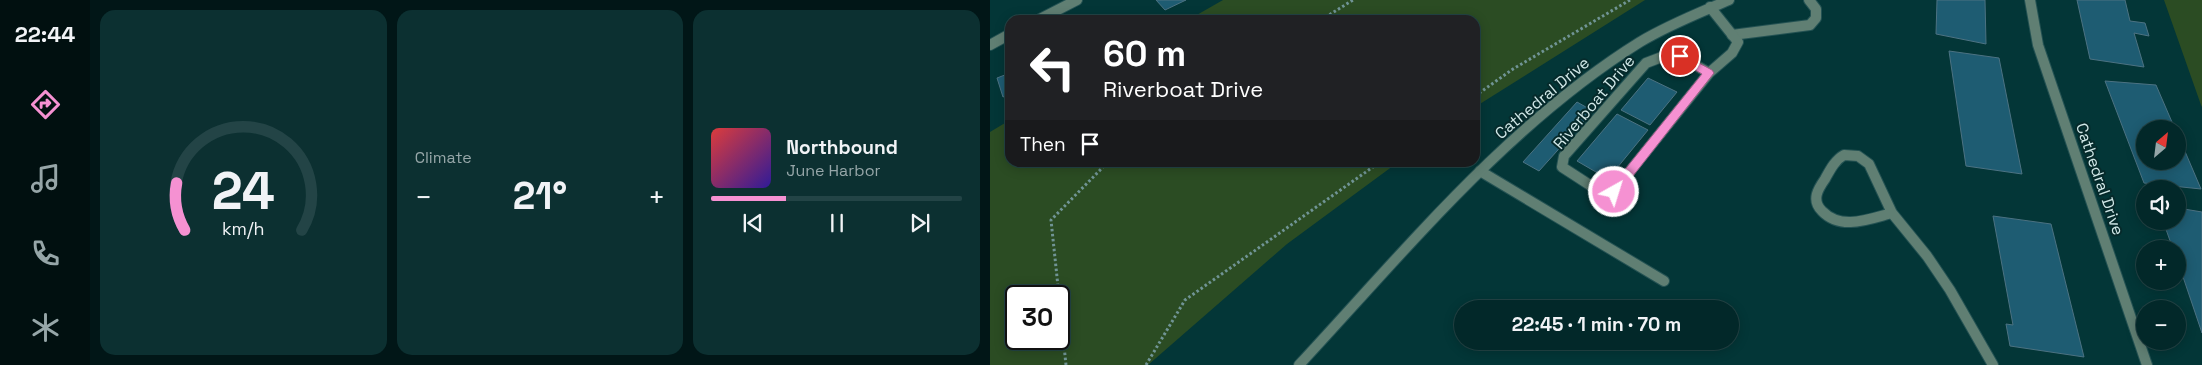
<!DOCTYPE html>
<html lang="en">
<head>
<meta charset="utf-8">
<style>
  body { margin:0; font-family:"Space Grotesk",sans-serif; background:#0c3031; color:#f1f3f6; height:100vh; display:flex; flex-direction:column; font-size:19px; white-space:nowrap }
  * { box-sizing:border-box; margin:0 }
  p { font-size:16px; color:#96a6a8 }
  .icon { flex:none; width:28px; height:28px; fill:none; stroke:currentColor; stroke-width:2; stroke-linecap:round; stroke-linejoin:round }
  .map { position:relative; flex:1; overflow:hidden }
  .panel { display:flex; flex-direction:column; gap:10px; padding:10px; background:#011617; width:900px }
  .panel>* { flex:none }
  .banner { position:absolute; left:15px; top:15px; width:475px; height:152px; border-radius:15px; box-shadow:0 2px 12px #0003,0 0 0 1px #234446; background:#202124; color:#fff; overflow:hidden }
  .needle { width:32px; rotate:28deg }
  .controls { position:absolute; left:1146px; top:120px; display:grid; gap:10px }
  .controls a { display:grid; place-items:center; width:50px; height:50px; border-radius:50%; background:#022829; box-shadow:0 2px 12px #0003,0 0 0 1px #234446; font-size:25px }
  .speed { position:absolute; left:15px; top:285px; display:flex; gap:10px; font-size:25px; font-weight:700; text-align:center }
  .speed>* { display:grid; place-content:center; width:65px; height:65px; border-radius:50%; background:#022829; box-shadow:0 2px 12px #0003,0 0 0 1px #234446; line-height:1 }
  .speed .limit { border:2px solid #111; border-radius:8px; background:#fff; color:#111 }
  .pin { position:absolute; display:grid; place-items:center; width:42px; height:42px; color:#fff; margin:-21px; border:2px solid #fff; border-radius:50%; box-shadow:0 1px 5px #0007 }
  .me { position:absolute; width:55px; margin:-28px; rotate:39deg; stroke-linejoin:round; filter:drop-shadow(0 0 4px #0008) }
  .turn { display:flex; align-items:center; gap:18px; height:105px; padding:0 15px; font-size:22px }
  .turn .icon { width:65px; height:65px; stroke-width:2.5 }
  .turn b { display:block; font-size:35px; line-height:42px }
  .then { display:flex; align-items:center; height:48px; padding:0 15px; background:#0003; gap:10px; font-size:19px }
  .big { font-size:38px; font-weight:800; line-height:1.1 }
  .panel .card { flex:1; display:flex; flex-direction:column; justify-content:center; gap:8px; min-width:0; padding:0 18px; border-radius:15px; background:#0c3031 }
  .panel .dial { align-items:center; gap:0 }
  .dial svg { height:130px; overflow:visible; fill:none; stroke:#234446; stroke-width:7; stroke-linecap:round; text-anchor:middle }
  .dial text { fill:#f1f3f6; stroke:none }
  .song { display:flex; align-items:center; gap:15px }
  .cover { width:60px; height:60px; border-radius:8px; background:linear-gradient(135deg,hsl(0 70% 55%),hsl(250 70% 35%)) }
  .played { height:5px; border-radius:2px; background:linear-gradient(90deg,#f591d2 30%,#234446 30%) }
  .keys { display:flex; justify-content:space-around; direction:ltr }
  .heat { display:flex; justify-content:space-between; align-items:center; font-size:28px; direction:ltr }
  .panel .tiles { flex:1; display:grid; gap:10px; grid-template-columns:repeat(3,1fr) }
  .trip { position:absolute; left:464px; top:300px; width:285px; height:50px; border-radius:25px; background:#022829; box-shadow:0 2px 12px #0003,0 0 0 1px #234446; font-weight:800; line-height:50px; text-align:center }
  main { display:flex; flex:1; min-height:0 }
  .menu { display:flex; flex-direction:column; width:90px; justify-content:space-around; align-items:center; background:#011010; color:#96a6a8 }
  .menu .icon { width:35px; height:35px }
  .menu .current { color:#f591d2 }
  .menu b { font-size:22px; color:#f1f3f6 }
  .map>svg:first-child { display:block }
  .green { fill:#2b4c23; fill-rule:evenodd }
  .building { fill:#1e5c72; stroke:#4c7282 }
  .lines { fill:none; stroke-linecap:round; stroke-linejoin:round }
  .service-casing { stroke:#245253; stroke-width:12 }
  .minor-casing { stroke:#245253; stroke-width:12 }
  .path { stroke:#709495; stroke-width:3; stroke-dasharray:2.5 2.5; stroke-linecap:butt }
  .service { stroke:#607f73; stroke-width:10 }
  .minor { stroke:#607f73; stroke-width:10 }
  .route { fill:#f591d2; stroke:#9f5e88 }
  .labels { text-anchor:middle; dominant-baseline:central; stroke-width:4; stroke-linejoin:round; paint-order:stroke }
  .street-label { font-size:16px; fill:#d1e8e8; stroke:#062a2b }
</style>
</head>
<body>
<main>
<nav class="menu">
<b>22:44</b>
<svg class="icon current" aria-label="directions" viewBox="0 0 24 24"><path d="M12 3l9 9-9 9-9-9zM9 14v-3h6M13 9l2 2-2 2"/></svg>
<svg class="icon" aria-label="music" viewBox="0 0 24 24"><path d="M9 18V5l10-2v13"/><circle cx="6" cy="18" r="3"/><circle cx="16" cy="16" r="3"/></svg>
<svg class="icon" aria-label="phone" viewBox="0 0 24 24"><path d="M5 4h4l2 5-3 2q2 4 5 5l2-3 5 2v4C11 20 4 13 5 4z"/></svg>
<svg class="icon" aria-label="climate" viewBox="0 0 24 24"><path d="M12 3v18M4 7l16 10M4 17L20 7"/></svg>
</nav>
<section class="panel">
<div class="tiles">
<div class="card dial"><svg viewBox="0 0 100 80">
<path d="M14 69A42 42 0 1 1 86 69"/>
<path d="M14 69A42 42 0 0 1 9 40" stroke="#f591d2"/>
<text x="50" y="56" font-size="32" font-weight="700">24</text>
<text x="50" y="72" font-size="11">km/h</text>
</svg></div>
<div class="card"><p>Climate</p>
<div class="heat"><a>−</a><b class="big">21°</b><a>+</a></div>
</div>
<div class="card">
<div class="song"><i class="cover"></i><div><b>Northbound</b><p>June Harbor</p></div></div>
<div class="played"></div>
<div class="keys"><svg class="icon" aria-label="previous" viewBox="0 0 24 24"><path d="M18 5L8 12l10 7zM5 5v14"/></svg><svg class="icon" aria-label="pause" viewBox="0 0 24 24"><path d="M8 5v14M16 5v14"/></svg><svg class="icon" aria-label="next" viewBox="0 0 24 24"><path d="M6 5l10 7-10 7zM19 5v14"/></svg></div>
</div>
</div>
</section>
<div class="map">
<svg width="1212" height="365" viewBox="0 0 1212 365">
  <rect width="100%" height="100%" fill="#033637"/>
  <path class="green" d="M 233,0 L 655,0 L 485,107 L 485,20 L 198,20 Z
    M 1174,0 L 1212,0 L 1212,107 L 1211,105 Z
    M 20,120 L 20,162 L 407,163 L 297,244 L 158,365 L 0,365 L 0,132 ZM 26,296 L 69,296 L 69,339 L 26,339 Z"/>
  <path class="building" d="M 166,0 L 196,0 L 175,10 Z
    M 947,0 L 995,0 L 996,44 L 946,34 Z
    M 1087,0 L 1135,0 L 1140,21 L 1155,23 L 1159,36 L 1144,33 L 1154,67 L 1100,59 Z
    M 959,51 L 1009,58 L 1032,174 L 976,166 Z
    M 20,73 L 20,94 L 13,97 L 7,78 Z
    M 658,78 L 687,92 L 660,125 L 631,110 Z
    M 1115,81 L 1166,85 L 1185,129 L 1155,129 L 1155,161 L 1188,161 L 1188,135 L 1211,189 L 1154,183 Z
    M 587,102 L 603,111 L 549,171 L 533,162 Z
    M 627,114 L 658,130 L 618,179 L 587,161 Z
    M 1188,208 L 1212,212 L 1212,333 L 1188,262 L 1188,249 L 1183,249 L 1173,221 L 1188,221 Z
    M 1003,216 L 1061,224 L 1094,357 L 1020,346 L 1016,324 L 1023,325 Z"/>
  <g class="lines">
    <defs>
      <path id="service" d="M 742,35 L 820,25 L 826,18 L 826,9 L 819,0
        M 854,155 L 868,156 L 879,164 L 902,213 C 879,219 851,231 832,211 C 821,200 828,189 835,179 C 840,170 845,160 854,155 Z
        M 490,171 L 674,281
        M 902,213 L 937,256 L 960,290 L 1003,365"/>
      <path id="minor" d="M 1040,0 L 1048,45 L 1157,365
        M 48,20 L 87,0
        M 0,45 L 20,34
        M 677,55 L 690,56 L 719,73 L 624,191 L 609,191 L 572,167 L 574,156 L 656,63 Z
        M 719,73 L 742,53 L 748,42 L 720,7
        M 309,365 C 414,252 518,124 650,42 C 678,25 709,13 739,0"/>
    </defs>
    <use href="#service" class="service-casing"/>
    <use href="#minor" class="minor-casing"/>
    <path class="path" d="M 331,20 L 363,0
      M 485,96 L 523,69 L 640,0
      M 69,296 L 61,220 L 118,162
      M 69,298 L 76,365
      M 156,365 L 195,300 L 390,162"/>
    <use href="#service" class="service"/>
    <use href="#minor" class="minor"/>
  </g>
  <path class="route" d="M 690,53 L 722,70 L 724,73 L 628,195 L 620,195 L 618,192 L 620,188 L 712,74 L 686,59 L 685,56 Z"/>
  <g class="labels">
    <g class="street-label">
      <text transform="translate(552 98) rotate(-40)">Cathedral Drive</text>
      <text transform="translate(604 102) rotate(-50)">Riverboat Drive</text>
      <text transform="translate(1110 179) rotate(71)">Cathedral Drive</text>
    </g>
  </g>
</svg>
<div class="controls">
<a><svg class="needle" viewBox="-14 -14 28 28"><path d="M0-13l5 13h-10z" fill="#e53935"/><path d="M0 13l5-13h-10z" fill="#96a6a8"/></svg></a>
<a><svg class="icon" aria-label="sound" viewBox="0 0 24 24"><path d="M4 9h4l5-4v14l-5-4H4zM17 9q2 3 0 6"/></svg></a>
<a>+</a>
<a>−</a>
</div>
<div class="speed"><div class="limit">30</div></div>
<div class="pin" style="left:690px;top:56px;background:#d93025"><svg class="icon" aria-label="arrive" viewBox="0 0 24 24"><path d="M6 21V4h12l-3 4 3 4H6"/></svg></div>
<svg class="me" style="left:624px;top:192px" viewBox="-20 -20 40 40"><circle r="17" fill="#f591d2" stroke="#fff" stroke-width="3"/><path d="M0-11L8 9 0 5-8 9z" fill="#fff"/></svg>
<div class="trip">22:45 · 1 min · 70 m</div>
<div class="banner">
<div class="turn"><svg class="icon" aria-label="left" viewBox="0 0 24 24"><path d="M17 20v-9H6M10 6l-5 5 5 5"/></svg><div><b>60 m</b>Riverboat Drive</div></div>
<div class="then">Then<svg class="icon" aria-label="arrive" viewBox="0 0 24 24"><path d="M6 21V4h12l-3 4 3 4H6"/></svg></div>
</div>
</div>
</main>
</body>
</html>
